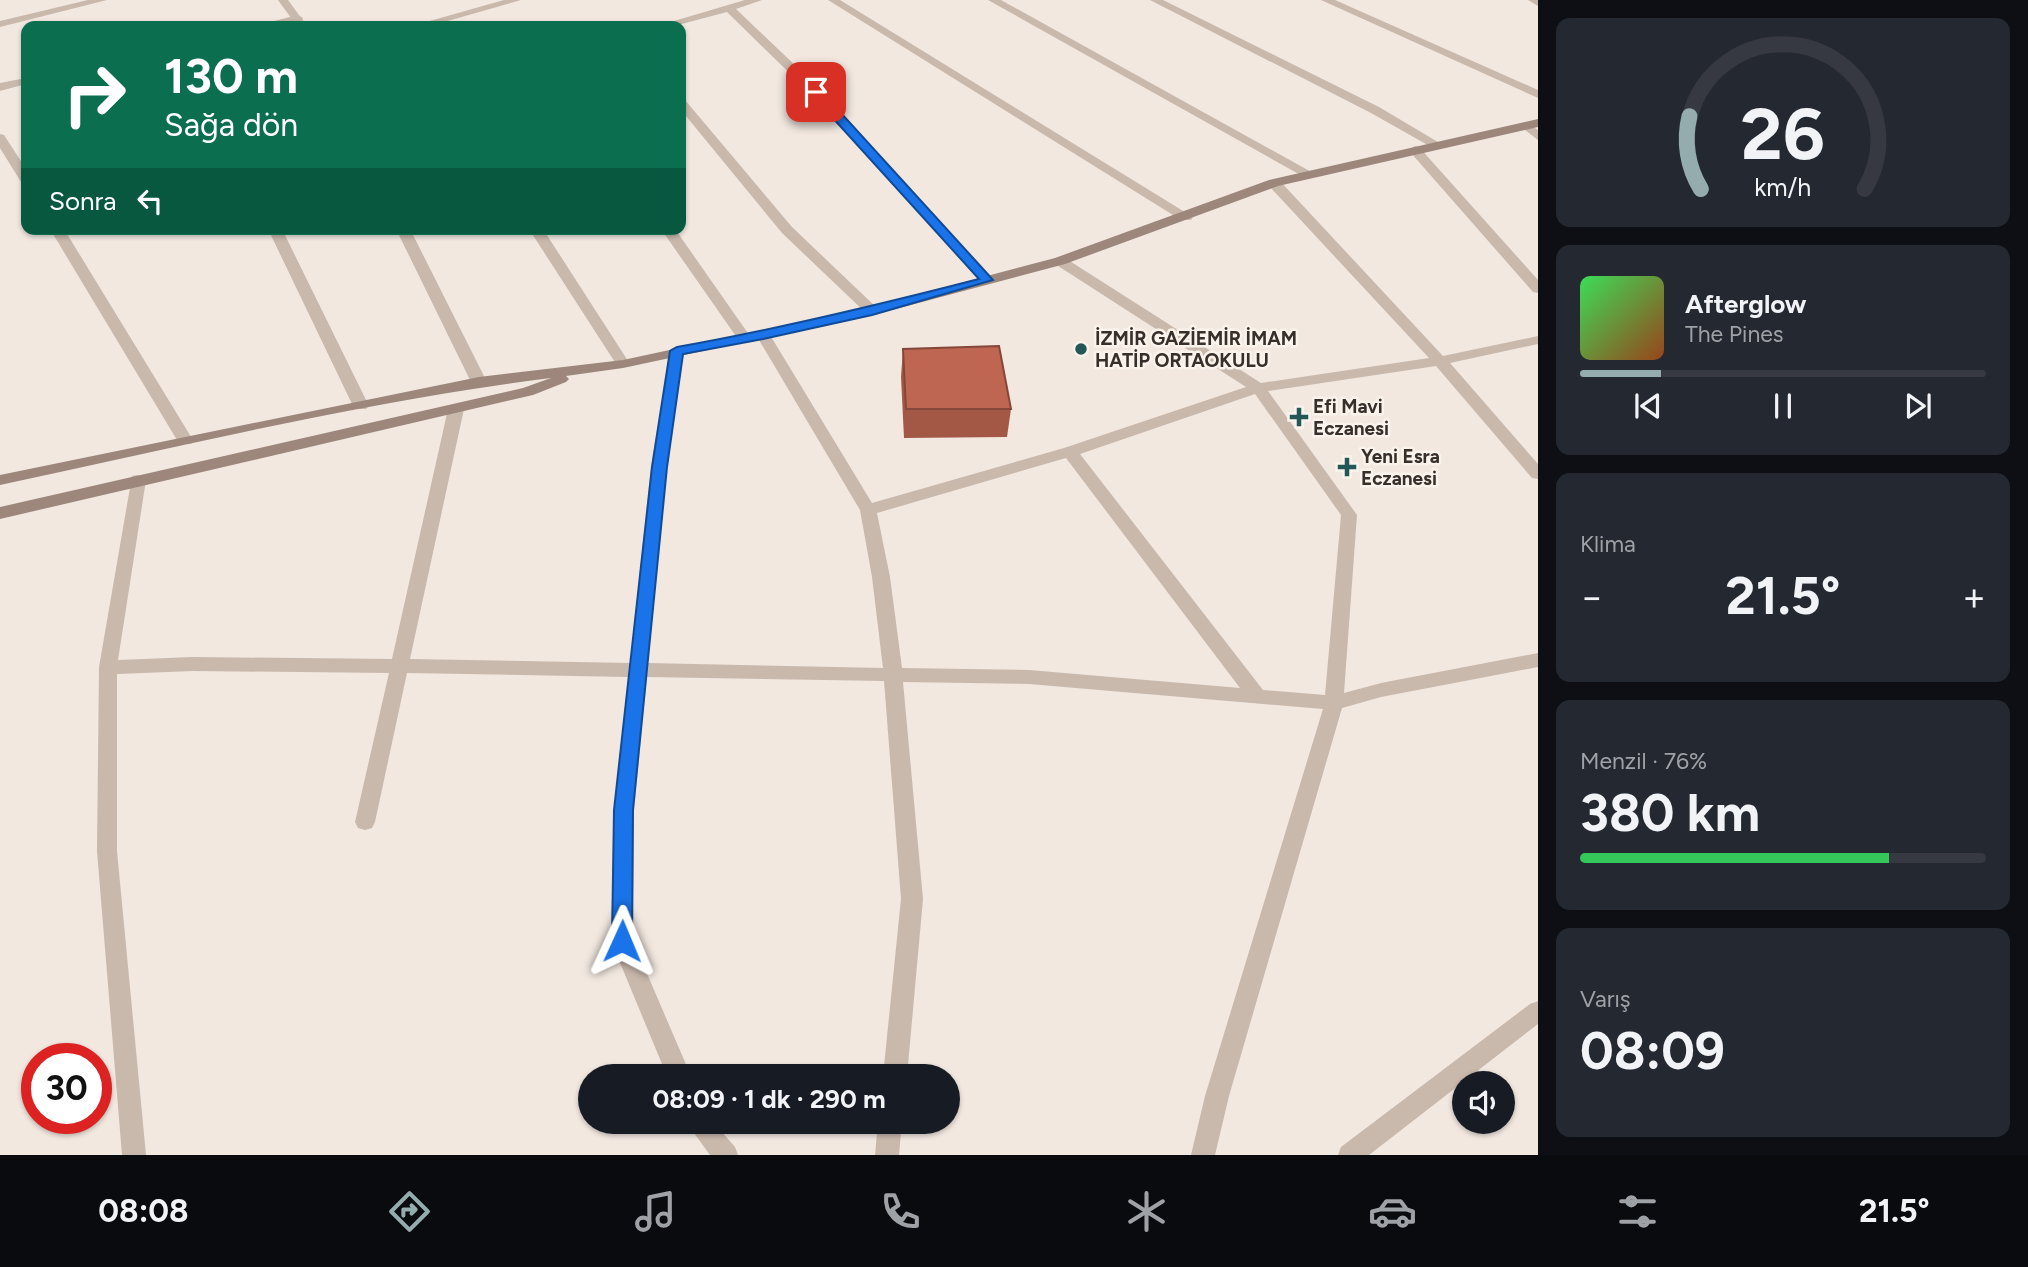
<!DOCTYPE html>
<html lang="tr">
<head>
<meta charset="utf-8">
<style>
  body { margin:0; font-family:Figtree,sans-serif; background:#242831; color:#f1f3f6; height:100vh; display:flex; flex-direction:column; font-size:26px; white-space:nowrap }
  * { box-sizing:border-box; margin:0 }
  p { font-size:23px; color:#9ea1a6 }
  .icon { flex:none; width:38px; height:38px; fill:none; stroke:currentColor; stroke-width:2; stroke-linecap:round; stroke-linejoin:round }
  .map { position:relative; flex:1; overflow:hidden }
  .drawer { display:flex; flex-direction:column; gap:18px; padding:18px; background:#0d0f14; width:490px }
  .drawer>* { flex:none }
  .top-card { position:absolute; left:21px; top:21px; width:665px; height:214px; border-radius:14px; box-shadow:0 2px 5px #0004; background:#0b6e4f; color:#fff; overflow:hidden }
  .tools { position:absolute; left:1452px; top:1071px; display:grid; gap:14px }
  .tools a { display:grid; place-items:center; width:63px; height:63px; border-radius:50%; background:#171b24; box-shadow:0 2px 5px #0004; font-size:35px }
  .speed { position:absolute; left:21px; top:1043px; display:flex; gap:14px; font-size:35px; font-weight:700; text-align:center }
  .speed>* { display:grid; place-content:center; width:91px; height:91px; border-radius:50%; background:#171b24; box-shadow:0 2px 5px #0004; line-height:1 }
  .speed .limit { border:10px solid #d22; background:#fff; color:#111 }
  .pin { position:absolute; display:grid; place-items:center; width:60px; height:60px; color:#fff; margin:-30px; border-radius:14px; box-shadow:0 4px 10px #0006 }
  .me { position:absolute; width:77px; margin:-38px; rotate:1deg; stroke-linejoin:round; filter:drop-shadow(0 0 5px #0008) }
  .turn { display:flex; align-items:center; gap:24px; height:147px; padding:0 28px; font-size:32px }
  .turn .icon { width:91px; height:91px; stroke-width:2.5 }
  .turn b { display:block; font-size:49px; line-height:60px }
  .then { display:flex; align-items:center; height:66px; padding:0 28px; background:#0003; gap:14px; font-size:26px }
  .big { font-size:52px; font-weight:700; line-height:1.1 }
  .drawer .tile { flex:1; display:flex; flex-direction:column; justify-content:center; gap:10px; min-width:0; padding:0 24px; border-radius:14px; background:#242831 }
  .drawer .dial { align-items:center; gap:0 }
  .dial svg { height:182px; overflow:visible; fill:none; stroke:#363941; stroke-width:7; stroke-linecap:round; text-anchor:middle }
  .dial text { fill:#f1f3f6; stroke:none }
  .song { display:flex; align-items:center; gap:21px }
  .cover { width:84px; height:84px; border-radius:10px; background:linear-gradient(135deg,hsl(130 70% 55%),hsl(20 70% 35%)) }
  .played { height:7px; border-radius:4px; background:linear-gradient(90deg,#94acae 20%,#363941 20%) }
  .keys { display:flex; justify-content:space-around; direction:ltr }
  .heat { display:flex; justify-content:space-between; align-items:center; font-size:38px; direction:ltr }
  .charge { height:10px; border-radius:5px; background:linear-gradient(90deg,#34c759 76%,#363941 0) }
  .trip { position:absolute; left:578px; top:1064px; width:382px; height:70px; border-radius:35px; background:#171b24; box-shadow:0 2px 5px #0004; font-weight:700; line-height:70px; text-align:center }
  .menu { display:flex; height:112px; justify-content:space-around; align-items:center; background:#090b0e; color:#9ea1a6 }
  .menu .icon { width:49px; height:49px }
  .menu .active { color:#94acae }
  .menu b { font-size:32px; color:#f1f3f6 }
  main { display:flex; flex:1; min-height:0 }
  .map>svg:first-child { display:block }
  .lines { fill:none; stroke-linecap:round; stroke-linejoin:round }
  .minor { fill:#c9b8ac; fill-rule:evenodd }
  .tertiary { fill:#c9b8ac; fill-rule:evenodd }
  .secondary { fill:#9d877d; fill-rule:evenodd }
  .wall { fill:#a35846 }
  .building { fill:#be6651; stroke:#854739; stroke-width:2 }
  .route { fill:#1a73e8; stroke:#114b97; stroke-width:2 }
  .poi-dot { fill:#225657; stroke:#f9f3ec; stroke-width:2.5 }
  .labels { text-anchor:middle; dominant-baseline:central; stroke-width:5; stroke-linejoin:round; paint-order:stroke }
  .poi-label { font-size:19px; font-weight:bold; fill:#382e2a; stroke:#f9f3ec; text-anchor:start }
</style>
</head>
<body>
<main>
<div class="map">
<svg width="1538" height="1155" viewBox="0 0 1538 1155">
  <rect width="100%" height="100%" fill="#f2e8e0"/>
  <g class="lines">
    <path class="minor" d="M 88,0 L 107,0 L 0,27 L 0,21 Z
      M 504,0 L 521,0 L 430,26 L 412,26 Z
      M 745,0 L 762,0 L 736,9 L 820,89 L 992,277 L 992,283 L 982,283 L 812,95 L 727,12 L 674,26 L 657,26 Z
      M 828,0 L 840,0 L 1193,217 L 1191,220 L 1181,220 Z
      M 988,0 L 1001,0 L 1315,174 L 1309,178 L 1304,177 Z
      M 1150,0 L 1163,0 L 1379,107 L 1443,145 L 1441,148 L 1433,148 L 1371,113 Z
      M 1321,0 L 1335,0 L 1538,90 L 1538,98 Z
      M 1528,0 L 1538,0 L 1538,6 Z
      M 298,15 L 303,18 L 302,20 L 274,26 L 254,26 Z
      M 26,78 L 26,84 L 0,91 L 0,83 Z
      M 681,99 L 685,100 L 792,227 L 877,308 L 879,311 L 877,314 L 867,314 L 782,233 L 681,110 Z
      M 1527,123 L 1538,130 L 1538,140 L 1521,127 Z
      M 0,134 L 4,135 L 26,169 L 26,183 L 21,182 L 0,148 Z
      M 1415,146 L 1419,147 L 1538,280 L 1538,293 L 1533,292 L 1411,153 L 1409,150 Z
      M 1274,179 L 1279,180 L 1443,356 L 1538,336 L 1538,344 L 1450,363 L 1538,464 L 1538,479 L 1532,478 L 1436,366 L 1268,391 L 1357,515 L 1344,693 L 1381,683 L 1538,653 L 1538,667 L 1381,697 L 1342,708 L 1229,1096 L 1215,1155 L 1191,1155 L 1205,1096 L 1323,709 L 1029,684 L 903,682 L 923,899 L 907,1076 L 883,1076 L 901,899 L 884,681 L 647,677 L 634,810 L 633,941 L 691,1076 L 667,1076 L 611,941 L 614,810 L 628,677 L 407,673 L 375,822 L 372,828 L 365,830 L 358,828 L 355,822 L 389,673 L 193,671 L 117,674 L 117,851 L 146,1155 L 122,1155 L 97,851 L 99,667 L 132,476 L 138,475 L 146,480 L 118,660 L 193,657 L 392,659 L 448,409 L 456,404 L 461,406 L 464,409 L 410,659 L 630,663 L 651,467 L 670,351 L 672,348 L 682,348 L 684,351 L 667,467 L 648,663 L 883,668 L 872,577 L 860,510 L 756,335 L 758,332 L 768,332 L 770,335 L 872,503 L 1064,448 L 1246,387 L 1055,264 L 1055,258 L 1065,258 L 1261,383 L 1429,358 L 1269,186 L 1268,183 ZM 1255,394 L 1341,515 L 1325,695 L 1263,690 L 1080,454 ZM 1066,458 L 1240,688 L 1029,670 L 902,668 L 890,577 L 877,513 Z
      M 50,229 L 64,229 L 193,440 L 191,444 L 179,444 L 177,440 Z
      M 268,229 L 282,229 L 369,406 L 366,409 L 356,409 L 353,406 Z
      M 529,229 L 543,229 L 630,364 L 628,367 L 618,367 Z
      M 661,229 L 675,229 L 752,339 L 750,342 L 740,342 Z
      M 1538,1001 L 1538,1024 L 1369,1155 L 1338,1155 L 1341,1147 L 1530,1004 Z
      M 686,1122 L 713,1122 L 735,1147 L 738,1155 L 710,1155 Z
      M 878,1122 L 902,1122 L 899,1155 L 875,1155 Z"/>
    <path class="tertiary" d="M 278,0 L 288,0 L 307,26 L 297,26 Z
      M 396,229 L 410,229 L 487,382 L 484,385 L 479,387 L 471,382 Z"/>
    <path class="secondary" d="M 1538,119 L 1538,127 L 1278,186 L 1065,264 L 877,314 L 623,368 L 566,376 L 569,379 L 566,382 L 533,395 L 0,519 L 0,507 L 523,388 L 551,378 C 368,401 181,446 0,485 L 0,475 L 479,377 L 623,360 L 870,307 L 1055,258 L 1269,180 Z"/>
  </g>
  <path class="wall" d="M 903,349 L 1011,409 L 1007,437 L 904,438 L 901,377 Z"/>
  <path class="building" d="M 999,346 L 1011,409 L 906,409 L 903,349 Z"/>
  <path class="route" d="M 812,90 L 820,90 L 993,280 L 872,315 L 763,339 L 683,354 L 667,467 L 633,810 L 632,941 L 629,947 L 622,950 L 615,947 L 612,941 L 614,810 L 652,467 L 670,351 L 677,347 C 779,329 878,305 979,279 L 812,95 Z"/>
  <g class="poi-dot">
    <circle cx="1081" cy="349" r="7"/>
    <path d="M1295.5 406.5h7v7h7v7h-7v7h-7v-7h-7v-7h7z"/>
    <path d="M1343.5 456.5h7v7h7v7h-7v7h-7v-7h-7v-7h7z"/>
  </g>
  <g class="labels">
    <g class="poi-label">
      <text x="1095" y="338">İZMİR GAZİEMİR İMAM<tspan x="1095" dy="22">HATİP ORTAOKULU</tspan></text>
      <text x="1313" y="406">Efi Mavi<tspan x="1313" dy="22">Eczanesi</tspan></text>
      <text x="1361" y="456">Yeni Esra<tspan x="1361" dy="22">Eczanesi</tspan></text>
    </g>
  </g>
</svg>
<div class="tools">
<a><svg class="icon" aria-label="sound" viewBox="0 0 24 24"><path d="M4 9h4l5-4v14l-5-4H4zM17 9q2 3 0 6"/></svg></a>
</div>
<div class="speed"><div class="limit">30</div></div>
<div class="pin" style="left:816px;top:92px;background:#d93025"><svg class="icon" aria-label="arrive" viewBox="0 0 24 24"><path d="M6 21V4h12l-3 4 3 4H6"/></svg></div>
<svg class="me" style="left:622px;top:941px" viewBox="-20 -20 40 40"><path d="M0-17L14 15 0 8-14 15z" fill="#1a73e8" stroke="#fff" stroke-width="4"/></svg>
<div class="trip">08:09 · 1 dk · 290 m</div>
<div class="top-card">
<div class="turn"><svg class="icon" aria-label="right" viewBox="0 0 24 24"><path d="M7 20v-9h11M14 6l5 5-5 5"/></svg><div><b>130 m</b>Sağa dön</div></div>
<div class="then">Sonra<svg class="icon" aria-label="left" viewBox="0 0 24 24"><path d="M17 20v-9H6M10 6l-5 5 5 5"/></svg></div>
</div>
</div>
<section class="drawer">
<div class="tile dial"><svg viewBox="0 0 100 80">
<path d="M14 69A42 42 0 1 1 86 69"/>
<path d="M14 69A42 42 0 0 1 9 37" stroke="#94acae"/>
<text x="50" y="56" font-size="32" font-weight="700">26</text>
<text x="50" y="72" font-size="11">km/h</text>
</svg></div>
<div class="tile">
<div class="song"><i class="cover"></i><div><b>Afterglow</b><p>The Pines</p></div></div>
<div class="played"></div>
<div class="keys"><svg class="icon" aria-label="previous" viewBox="0 0 24 24"><path d="M18 5L8 12l10 7zM5 5v14"/></svg><svg class="icon" aria-label="pause" viewBox="0 0 24 24"><path d="M8 5v14M16 5v14"/></svg><svg class="icon" aria-label="next" viewBox="0 0 24 24"><path d="M6 5l10 7-10 7zM19 5v14"/></svg></div>
</div>
<div class="tile"><p>Klima</p>
<div class="heat"><a>−</a><b class="big">21.5°</b><a>+</a></div>
</div>
<div class="tile"><p>Menzil · 76%</p><b class="big">380 km</b><div class="charge"></div></div>
<div class="tile"><p>Varış</p><b class="big">08:09</b></div>
</section>
</main>
<nav class="menu">
<b>08:08</b>
<svg class="icon active" aria-label="directions" viewBox="0 0 24 24"><path d="M12 3l9 9-9 9-9-9zM9 14v-3h6M13 9l2 2-2 2"/></svg>
<svg class="icon" aria-label="music" viewBox="0 0 24 24"><path d="M9 18V5l10-2v13"/><circle cx="6" cy="18" r="3"/><circle cx="16" cy="16" r="3"/></svg>
<svg class="icon" aria-label="phone" viewBox="0 0 24 24"><path d="M5 4h4l2 5-3 2q2 4 5 5l2-3 5 2v4C11 20 4 13 5 4z"/></svg>
<svg class="icon" aria-label="climate" viewBox="0 0 24 24"><path d="M12 3v18M4 7l16 10M4 17L20 7"/></svg>
<svg class="icon" aria-label="car" viewBox="0 0 24 24"><path d="M5 17H2v-5l4-1 3-4h7l3 4 3 1v5h-3M9 17h6M6 11h13"/><circle cx="7" cy="17" r="2"/><circle cx="17" cy="17" r="2"/></svg>
<svg class="icon" aria-label="filters" viewBox="0 0 24 24"><path d="M4 7h16M4 17h16"/><circle cx="9" cy="7" r="2"/><circle cx="15" cy="17" r="2"/></svg>
<b>21.5°</b>
</nav>
</body>
</html>
